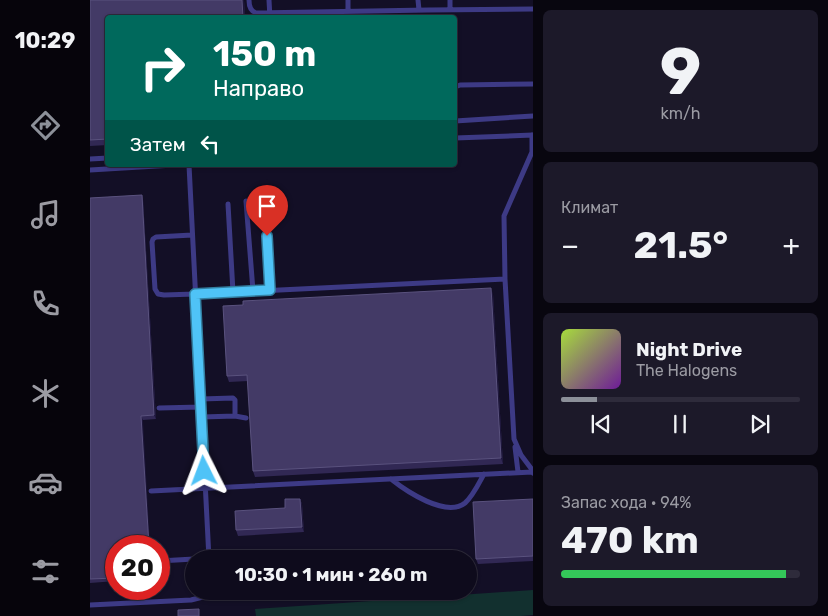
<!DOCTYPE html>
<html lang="ru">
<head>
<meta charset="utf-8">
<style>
  body { margin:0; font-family:Rubik,sans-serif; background:#1c1929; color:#f1f3f6; height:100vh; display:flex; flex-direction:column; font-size:19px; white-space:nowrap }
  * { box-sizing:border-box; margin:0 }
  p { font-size:16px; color:#9b9ba3 }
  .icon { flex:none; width:28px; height:28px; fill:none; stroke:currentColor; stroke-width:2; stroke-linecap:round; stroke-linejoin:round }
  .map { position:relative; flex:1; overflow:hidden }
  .details { display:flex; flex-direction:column; gap:10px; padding:10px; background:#08060f; width:295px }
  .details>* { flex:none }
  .top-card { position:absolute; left:15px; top:15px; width:352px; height:152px; border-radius:5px; box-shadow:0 1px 4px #0004,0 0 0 1px #2e2b3b; background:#00695c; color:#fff; overflow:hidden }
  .speed { position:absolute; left:15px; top:535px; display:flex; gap:10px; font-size:25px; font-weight:700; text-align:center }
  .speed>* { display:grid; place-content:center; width:65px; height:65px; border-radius:50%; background:#0e0b1c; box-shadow:0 1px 4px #0004,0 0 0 1px #2e2b3b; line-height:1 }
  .speed .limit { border:8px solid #d22; background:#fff; color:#111 }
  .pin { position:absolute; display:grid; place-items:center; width:42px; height:42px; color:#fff; margin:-51px -21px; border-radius:50% 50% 50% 0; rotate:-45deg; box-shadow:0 0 5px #0007 }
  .pin .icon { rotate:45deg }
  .me { position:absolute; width:55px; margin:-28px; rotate:357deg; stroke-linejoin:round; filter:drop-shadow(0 0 4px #0008) }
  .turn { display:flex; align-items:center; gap:18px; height:105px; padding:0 25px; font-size:22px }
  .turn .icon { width:65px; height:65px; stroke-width:2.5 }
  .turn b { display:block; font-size:35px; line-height:42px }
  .then { display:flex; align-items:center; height:48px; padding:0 25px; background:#0003; gap:10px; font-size:19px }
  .big { font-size:38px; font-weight:700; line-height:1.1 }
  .details .widget { flex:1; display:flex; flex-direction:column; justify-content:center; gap:8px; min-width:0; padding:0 18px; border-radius:8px; background:#1c1929 }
  .details .dial { align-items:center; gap:0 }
  .dial b { font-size:65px; line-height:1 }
  .song { display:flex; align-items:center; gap:15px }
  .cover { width:60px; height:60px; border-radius:8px; background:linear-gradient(135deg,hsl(80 70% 55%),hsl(280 70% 35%)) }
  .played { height:5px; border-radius:2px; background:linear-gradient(90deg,#8c9099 15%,#2e2b3b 15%) }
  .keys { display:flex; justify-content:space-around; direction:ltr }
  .heat { display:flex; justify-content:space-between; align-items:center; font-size:28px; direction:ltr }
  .charge { height:8px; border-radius:4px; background:linear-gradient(90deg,#34c759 94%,#2e2b3b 0) }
  .trip { position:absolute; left:95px; top:550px; width:292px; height:50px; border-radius:25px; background:#0e0b1c; box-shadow:0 1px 4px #0004,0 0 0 1px #2e2b3b; font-weight:700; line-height:50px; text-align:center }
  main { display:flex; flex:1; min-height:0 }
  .dock { display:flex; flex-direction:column; width:90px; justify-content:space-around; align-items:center; background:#06040b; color:#9b9ba3 }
  .dock .icon { width:35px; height:35px }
  .dock .current { color:#8c9099 }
  .dock b { font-size:22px; color:#f1f3f6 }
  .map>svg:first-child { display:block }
  .green { fill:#12302f }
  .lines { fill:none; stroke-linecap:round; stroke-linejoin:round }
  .lane { stroke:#3d3a85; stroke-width:5 }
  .wall { fill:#312854 }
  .shaded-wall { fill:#1d163a }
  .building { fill:#433a66; stroke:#5a527e }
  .route-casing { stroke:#337fa1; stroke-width:12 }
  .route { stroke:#4fc3f7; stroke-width:9 }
</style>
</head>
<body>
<main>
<nav class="dock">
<b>10:29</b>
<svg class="icon current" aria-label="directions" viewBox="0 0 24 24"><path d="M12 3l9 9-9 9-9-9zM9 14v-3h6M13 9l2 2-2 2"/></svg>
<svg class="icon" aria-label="music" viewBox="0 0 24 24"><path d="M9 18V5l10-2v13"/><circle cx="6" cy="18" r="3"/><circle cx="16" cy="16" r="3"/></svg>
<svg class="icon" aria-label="phone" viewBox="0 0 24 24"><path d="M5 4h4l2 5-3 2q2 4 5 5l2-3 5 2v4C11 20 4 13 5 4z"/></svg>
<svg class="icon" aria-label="climate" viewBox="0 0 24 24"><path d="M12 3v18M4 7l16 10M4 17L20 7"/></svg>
<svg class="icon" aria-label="car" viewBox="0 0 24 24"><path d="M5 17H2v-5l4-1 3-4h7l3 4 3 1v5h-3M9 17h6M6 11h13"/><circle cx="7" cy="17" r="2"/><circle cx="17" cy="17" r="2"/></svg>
<svg class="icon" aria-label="filters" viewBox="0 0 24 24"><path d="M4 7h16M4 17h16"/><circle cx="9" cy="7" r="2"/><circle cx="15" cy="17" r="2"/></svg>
</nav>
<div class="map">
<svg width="443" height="616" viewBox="0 0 443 616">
  <rect width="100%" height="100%" fill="#130f26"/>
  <path class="green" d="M 443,590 L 443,615 L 431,616 L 166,616 L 165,609 Z"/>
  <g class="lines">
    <path class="lane" d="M 159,0 C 159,6 160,11 166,13 L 338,10 L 443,9
      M 179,0 L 180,18
      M 258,0 L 258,11
      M 328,0 L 329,10
      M 360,0 L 360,9
      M 365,87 L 370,85 L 443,84
      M 365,121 L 443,116
      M 365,138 L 443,135
      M 0,159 L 18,158
      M 99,165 L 119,559
      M 0,170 L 84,165
      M 174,200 L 180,290
      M 156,201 L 163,291
      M 138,204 L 143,292
      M 102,235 L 66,237 L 63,239 L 62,242 L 65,289 L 68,294 L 74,295 L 105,294 L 415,279 L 424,439 L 431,455 L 443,471
      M 415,279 L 414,216 L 442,152 L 442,135
      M 111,399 L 143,398 L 145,400 L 145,416 L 112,417
      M 69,408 L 111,407
      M 145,416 L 156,418
      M 425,447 L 428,472
      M 301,479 C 316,491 356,518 375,503 C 383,496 389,483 394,474
      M 61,491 L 442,472 L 443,473
      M 109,559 L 119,558
      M 69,561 L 104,559
      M 0,605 L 101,600 L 113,597 L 119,591"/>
  </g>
  <path class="wall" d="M 0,0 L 154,0 L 155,18 L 18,18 L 18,145 L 0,146 Z
    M 52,195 L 53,199 L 66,419 L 53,420 L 26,546 L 26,581 L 0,583 L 0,198 Z
    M 403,294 L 413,464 L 165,477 L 163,471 L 158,381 L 139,382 L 137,376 Z
    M 210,499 L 212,504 L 214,532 L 148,536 L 146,530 L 195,508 Z
    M 443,499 L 443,561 L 388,564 L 386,559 Z"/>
  <path class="shaded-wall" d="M 152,0 L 154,0 L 155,18 L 153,18 Z
    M 52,195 L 53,199 L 66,419 L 64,415 Z
    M 401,288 L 403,294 L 413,464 L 411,458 Z
    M 51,416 L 53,420 L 60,546 L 59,546 Z
    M 210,499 L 212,504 L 214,532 L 212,527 Z"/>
  <path class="building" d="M 0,0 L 152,0 L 153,18 L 18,18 L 18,139 L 0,140 Z
    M 52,195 L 64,415 L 51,416 L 59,546 L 26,546 L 26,578 L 0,579 L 0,198 Z
    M 401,288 L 411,458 L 163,471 L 157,375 L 137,376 L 133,306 L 153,305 L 153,301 Z
    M 195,499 L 210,499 L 212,527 L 146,530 L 145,511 L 195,508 Z
    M 443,499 L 443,556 L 386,559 L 383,502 Z
    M 109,609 L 109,616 L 88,616 L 88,610 Z"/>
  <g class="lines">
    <defs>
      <path id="route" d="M 114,471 L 105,294 L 180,290 L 177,236"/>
    </defs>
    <use href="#route" class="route-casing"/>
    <use href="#route" class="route"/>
  </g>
</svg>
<div class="speed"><div class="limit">20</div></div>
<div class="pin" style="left:177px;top:236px;background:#d93025"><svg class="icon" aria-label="arrive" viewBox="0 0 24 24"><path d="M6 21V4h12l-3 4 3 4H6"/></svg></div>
<svg class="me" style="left:114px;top:471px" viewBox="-20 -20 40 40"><path d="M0-17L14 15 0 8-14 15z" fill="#4fc3f7" stroke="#fff" stroke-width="4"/></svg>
<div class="trip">10:30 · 1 мин · 260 m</div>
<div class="top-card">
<div class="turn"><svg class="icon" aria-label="right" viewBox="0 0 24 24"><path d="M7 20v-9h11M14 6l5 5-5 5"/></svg><div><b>150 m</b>Направо</div></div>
<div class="then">Затем<svg class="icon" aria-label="left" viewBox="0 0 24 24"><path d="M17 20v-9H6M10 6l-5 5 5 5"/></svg></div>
</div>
</div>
<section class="details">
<div class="widget dial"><b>9</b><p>km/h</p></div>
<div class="widget"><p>Климат</p>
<div class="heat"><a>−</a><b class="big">21.5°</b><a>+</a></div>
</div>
<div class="widget">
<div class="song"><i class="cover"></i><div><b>Night Drive</b><p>The Halogens</p></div></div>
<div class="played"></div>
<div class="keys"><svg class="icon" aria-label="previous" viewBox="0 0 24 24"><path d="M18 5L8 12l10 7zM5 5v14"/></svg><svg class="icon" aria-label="pause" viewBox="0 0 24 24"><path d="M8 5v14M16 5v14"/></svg><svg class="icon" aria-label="next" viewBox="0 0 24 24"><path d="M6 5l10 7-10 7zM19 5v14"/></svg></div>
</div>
<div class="widget"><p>Запас хода · 94%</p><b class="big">470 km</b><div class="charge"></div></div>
</section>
</main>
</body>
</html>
